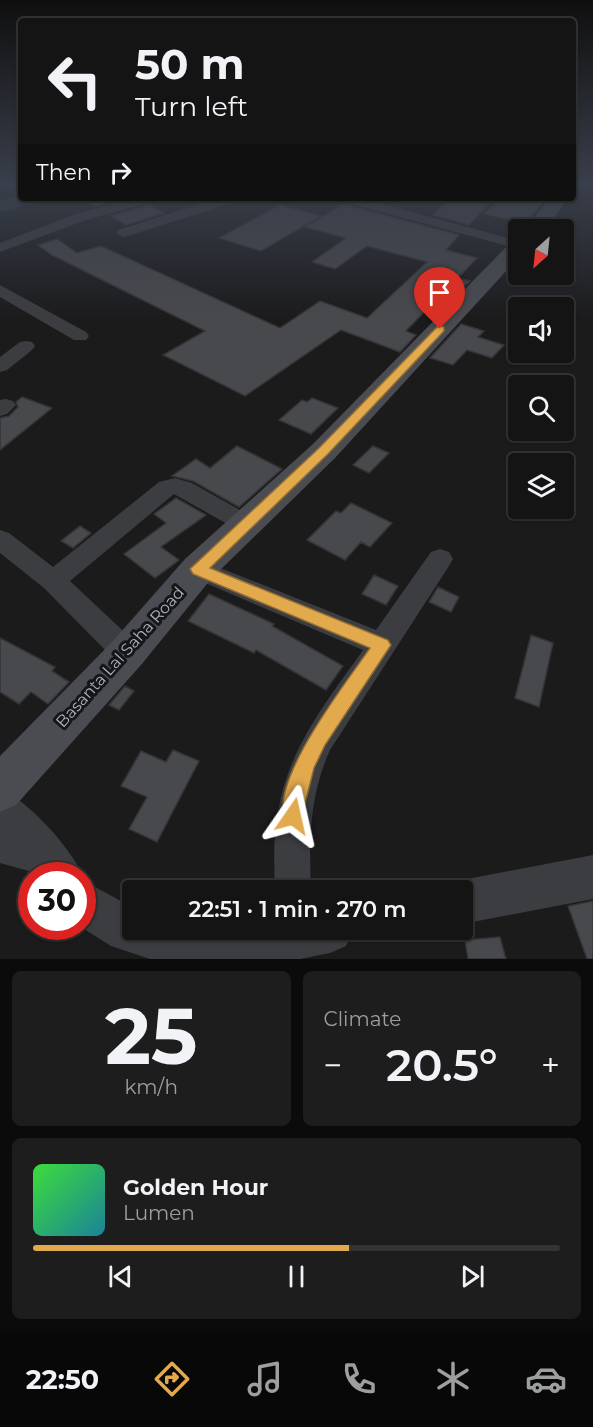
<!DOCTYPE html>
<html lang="en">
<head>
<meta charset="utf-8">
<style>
  body { margin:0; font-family:Montserrat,sans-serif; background:#1d1d1e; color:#f1f3f6; height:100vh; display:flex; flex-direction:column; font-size:22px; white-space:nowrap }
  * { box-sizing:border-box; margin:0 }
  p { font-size:20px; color:#9d9ea0 }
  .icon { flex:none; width:33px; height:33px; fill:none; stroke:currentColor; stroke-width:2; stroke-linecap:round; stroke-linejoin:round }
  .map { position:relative; height:959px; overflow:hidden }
  .drawer { display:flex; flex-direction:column; gap:12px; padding:12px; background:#0b0b0c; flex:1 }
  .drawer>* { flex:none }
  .guide { position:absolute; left:18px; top:18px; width:558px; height:183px; border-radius:6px; box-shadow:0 2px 4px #0004,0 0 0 2px #333334; background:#141415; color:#f1f3f6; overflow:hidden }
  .needle { width:39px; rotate:207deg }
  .buttons { position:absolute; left:508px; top:219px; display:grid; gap:12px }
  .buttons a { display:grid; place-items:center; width:66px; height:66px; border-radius:6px; background:#141415; box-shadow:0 2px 4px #0004,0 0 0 2px #333334; font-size:30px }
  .speed { position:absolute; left:18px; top:862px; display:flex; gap:12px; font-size:30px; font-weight:700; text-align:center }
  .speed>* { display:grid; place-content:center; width:78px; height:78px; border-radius:50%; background:#141415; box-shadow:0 2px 4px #0004,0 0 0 2px #333334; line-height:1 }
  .speed .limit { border:9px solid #d22; background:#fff; color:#111 }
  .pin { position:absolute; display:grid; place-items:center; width:51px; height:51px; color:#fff; margin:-62px -26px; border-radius:50% 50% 50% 0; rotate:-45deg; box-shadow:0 0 6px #0007 }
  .pin .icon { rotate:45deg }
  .me { position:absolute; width:66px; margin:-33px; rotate:11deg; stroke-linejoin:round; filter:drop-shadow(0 0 4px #0008) }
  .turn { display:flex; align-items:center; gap:21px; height:126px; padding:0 18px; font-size:27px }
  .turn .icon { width:78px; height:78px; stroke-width:2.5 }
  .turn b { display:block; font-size:42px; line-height:51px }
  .then { display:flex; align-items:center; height:57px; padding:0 18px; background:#0003; gap:12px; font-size:22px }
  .big { font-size:45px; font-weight:600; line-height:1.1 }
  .drawer .card { flex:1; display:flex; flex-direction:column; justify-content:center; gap:9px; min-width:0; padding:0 21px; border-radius:9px; background:#1d1d1e }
  .drawer .dial { align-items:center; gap:0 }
  .dial b { font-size:78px; line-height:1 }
  .song { display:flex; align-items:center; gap:18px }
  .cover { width:72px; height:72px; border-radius:9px; background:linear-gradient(135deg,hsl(120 70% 55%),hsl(190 70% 35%)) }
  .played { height:6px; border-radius:3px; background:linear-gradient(90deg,#e2a94d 60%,#333334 60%) }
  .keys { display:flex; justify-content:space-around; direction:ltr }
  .heat { display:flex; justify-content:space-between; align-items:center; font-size:33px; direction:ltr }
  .drawer .tiles { flex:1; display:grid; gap:12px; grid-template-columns:1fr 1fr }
  .card:last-child { grid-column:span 2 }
  .trip { position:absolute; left:122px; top:880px; width:351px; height:60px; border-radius:6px; background:#141415; box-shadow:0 2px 4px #0004,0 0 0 2px #333334; font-weight:600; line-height:60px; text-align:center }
  .dock { display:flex; height:96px; justify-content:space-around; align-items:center; background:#080808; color:#9d9ea0 }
  .dock .icon { width:42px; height:42px }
  .dock .current { color:#e2a94d }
  .dock b { font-size:27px; color:#f1f3f6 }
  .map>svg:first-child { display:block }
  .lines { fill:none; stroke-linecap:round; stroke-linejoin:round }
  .river { fill:#333c42; fill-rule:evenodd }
  .building { fill:#48494c; stroke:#353538; stroke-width:1.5 }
  .minor { fill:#3c3d41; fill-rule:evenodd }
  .tertiary { fill:#3c3d41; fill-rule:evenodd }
  .secondary { fill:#4a4c51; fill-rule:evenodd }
  .route { fill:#e2a94d; stroke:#936e32; stroke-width:1.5 }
  .labels { text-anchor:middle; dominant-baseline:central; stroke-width:6; stroke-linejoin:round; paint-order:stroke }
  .street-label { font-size:16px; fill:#aeb3bb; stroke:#151618 }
</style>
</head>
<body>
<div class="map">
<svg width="593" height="959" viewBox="0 0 593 959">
  <rect width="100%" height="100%" fill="#1b1b1c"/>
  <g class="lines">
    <path class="river" d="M 21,195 L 21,198 L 43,198 L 40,202 L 0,212 L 0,200 Z"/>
  </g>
  <path class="building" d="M 81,198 L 127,198 L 95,207 Z
    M 451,198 L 458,198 L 489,204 L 469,225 L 433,215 Z
    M 500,198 L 533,198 L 545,200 L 526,223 L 484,214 Z
    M 343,204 L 459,235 L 446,250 L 477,258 L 458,278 L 470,281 L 441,310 L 429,307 L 406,331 L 416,335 L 400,352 L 341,330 L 245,396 L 163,355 L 205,331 L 52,255 L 38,245 L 57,239 L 77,253 L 101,246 L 280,328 L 320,301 L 367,318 L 427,262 L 367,246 L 335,269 L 312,262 L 346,238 L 305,227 Z
    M 149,205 L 164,213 L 126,225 L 111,216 Z
    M 280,205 L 321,216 L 261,251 L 219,238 Z
    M 461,324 L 484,331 L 478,337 L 504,345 L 492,358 L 467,350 L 453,365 L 430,358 Z
    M 22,397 L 52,408 L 0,450 L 0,418 L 9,416 L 18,407 L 16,402 Z
    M 312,398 L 338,408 L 311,434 L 279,420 L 302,400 L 307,402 Z
    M 237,446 L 282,469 L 239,507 L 193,481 L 172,476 L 196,459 L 210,468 Z
    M 373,446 L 389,453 L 369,473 L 353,465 Z
    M 176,498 L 206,515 L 161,547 L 179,560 L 155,578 L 124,554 L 166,523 L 154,514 Z
    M 351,503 L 392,523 L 370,547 L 361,542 L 345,560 L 307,540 L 336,511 L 341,513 Z
    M 80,526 L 91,533 L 73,548 L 61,541 Z
    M 374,575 L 398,586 L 386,605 L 362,594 Z
    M 438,587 L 459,597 L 451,612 L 429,602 Z
    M 209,594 L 274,624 L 272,626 L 343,666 L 326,690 L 256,650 L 254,653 L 188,621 Z
    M 531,635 L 553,643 L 539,707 L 515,698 Z
    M 0,638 L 55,667 L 52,671 L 69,682 L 48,704 L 31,692 L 19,704 L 0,692 Z
    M 125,686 L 134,691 L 119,710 L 109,705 Z
    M 173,750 L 199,761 L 157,842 L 129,829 L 147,797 L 121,786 L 141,751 L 166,762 Z
    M 593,901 L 593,959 L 587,959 L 568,906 Z
    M 500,937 L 506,959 L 468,959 L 465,940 Z"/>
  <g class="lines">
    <path class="minor" d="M 136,198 L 157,198 L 156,201 L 86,220 L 0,252 L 0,243 L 76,214 Z
      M 219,198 L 238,198 L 237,201 L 128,236 L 123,237 L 116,233 L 118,230 Z
      M 339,198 L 360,198 L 519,241 L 519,249 L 340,201 Z
      M 0,285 L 86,332 L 89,336 L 86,340 L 74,340 L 0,297 Z
      M 26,341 L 32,342 L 35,346 L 32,350 L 7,370 L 0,372 L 0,357 L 20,342 Z
      M 6,399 L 13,401 L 16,405 L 7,414 L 0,416 L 0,400 Z
      M 175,478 L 192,483 L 254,518 L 258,524 L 254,530 L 246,533 L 238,530 L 174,494 L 70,581 L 137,644 L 141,653 L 137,662 L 127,665 L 117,662 L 44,588 L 0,553 L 0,530 L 9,533 L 53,567 L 159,482 Z
      M 440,549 L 449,552 L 453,559 L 449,566 L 330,750 C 309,796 309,841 311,891 L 275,891 C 274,865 273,838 278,812 C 288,749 327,701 363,650 L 189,576 L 185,569 L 189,562 L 198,559 L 376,630 L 431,552 Z
      M 0,827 L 49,842 L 54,855 L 49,868 L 36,873 L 0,863 Z"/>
    <path class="tertiary" d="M 0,789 C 28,800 71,848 83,876 L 82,877 L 35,876 L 0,839 Z
      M 593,855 L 593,899 L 462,924 L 462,891 L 444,891 L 446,886 L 462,880 Z
      M 82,880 L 132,907 L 132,930 L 353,930 L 346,946 L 330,953 L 300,959 L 150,959 L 111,946 L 81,927 Z"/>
    <path class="secondary" d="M 550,198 L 569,198 L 544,230 L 524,230 Z
      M 519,239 L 519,257 L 335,458 L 211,579 L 141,665 L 16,805 L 0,812 L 0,756 L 113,641 L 185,559 L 313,444 L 512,241 Z"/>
  </g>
  <linearGradient id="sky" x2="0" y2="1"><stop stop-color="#0f0f0f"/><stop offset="0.58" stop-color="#393f4b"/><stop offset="1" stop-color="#393f4b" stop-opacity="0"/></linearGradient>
  <rect width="593" height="319" fill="url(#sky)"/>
  <path class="route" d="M 440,326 L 444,327 L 444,331 L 328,454 L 210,568 L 388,640 L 391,645 L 325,745 L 314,768 L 300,823 L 293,826 L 285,823 C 268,781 346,683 370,648 L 193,574 L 190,569 L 319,448 L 437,327 Z"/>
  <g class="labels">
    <g class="street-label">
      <text transform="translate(120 657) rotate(-48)">Basanta Lal Saha Road</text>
    </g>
  </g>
</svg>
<div class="buttons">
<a><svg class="needle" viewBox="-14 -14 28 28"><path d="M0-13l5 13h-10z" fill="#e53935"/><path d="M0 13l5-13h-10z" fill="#9d9ea0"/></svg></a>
<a><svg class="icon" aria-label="sound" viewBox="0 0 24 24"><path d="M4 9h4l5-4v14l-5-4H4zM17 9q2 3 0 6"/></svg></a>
<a><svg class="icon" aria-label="search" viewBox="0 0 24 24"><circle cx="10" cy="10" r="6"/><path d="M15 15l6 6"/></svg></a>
<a><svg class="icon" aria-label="layers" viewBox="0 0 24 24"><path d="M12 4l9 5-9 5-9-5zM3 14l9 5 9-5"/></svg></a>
</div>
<div class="speed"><div class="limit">30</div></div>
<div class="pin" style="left:440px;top:329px;background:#d93025"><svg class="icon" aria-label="arrive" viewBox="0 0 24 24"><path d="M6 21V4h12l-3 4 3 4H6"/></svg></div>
<svg class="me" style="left:293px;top:816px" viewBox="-20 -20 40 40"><path d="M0-17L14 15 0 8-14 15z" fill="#e2a94d" stroke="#fff" stroke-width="4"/></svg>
<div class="trip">22:51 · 1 min · 270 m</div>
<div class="guide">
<div class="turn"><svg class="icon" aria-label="left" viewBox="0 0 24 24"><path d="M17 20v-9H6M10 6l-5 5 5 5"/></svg><div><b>50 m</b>Turn left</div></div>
<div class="then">Then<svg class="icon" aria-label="right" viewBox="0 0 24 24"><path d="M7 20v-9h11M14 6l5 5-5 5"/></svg></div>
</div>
</div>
<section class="drawer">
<div class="tiles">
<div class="card dial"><b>25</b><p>km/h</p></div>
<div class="card"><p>Climate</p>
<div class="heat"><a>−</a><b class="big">20.5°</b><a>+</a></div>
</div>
<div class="card">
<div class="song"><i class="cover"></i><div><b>Golden Hour</b><p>Lumen</p></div></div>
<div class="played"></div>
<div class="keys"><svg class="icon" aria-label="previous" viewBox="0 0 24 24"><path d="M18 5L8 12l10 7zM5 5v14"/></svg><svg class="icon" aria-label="pause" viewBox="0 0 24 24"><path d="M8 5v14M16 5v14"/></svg><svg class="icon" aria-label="next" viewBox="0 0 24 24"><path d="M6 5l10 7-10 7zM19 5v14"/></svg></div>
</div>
</div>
</section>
<nav class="dock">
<b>22:50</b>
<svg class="icon current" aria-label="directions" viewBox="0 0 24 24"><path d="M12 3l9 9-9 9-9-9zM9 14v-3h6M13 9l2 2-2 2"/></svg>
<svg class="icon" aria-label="music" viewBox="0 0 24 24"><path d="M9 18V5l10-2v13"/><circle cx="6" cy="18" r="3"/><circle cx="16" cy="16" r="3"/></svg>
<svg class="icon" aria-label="phone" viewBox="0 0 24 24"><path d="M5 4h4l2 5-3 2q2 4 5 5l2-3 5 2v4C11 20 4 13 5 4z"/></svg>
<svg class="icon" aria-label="climate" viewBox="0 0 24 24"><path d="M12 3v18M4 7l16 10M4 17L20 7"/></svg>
<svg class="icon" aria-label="car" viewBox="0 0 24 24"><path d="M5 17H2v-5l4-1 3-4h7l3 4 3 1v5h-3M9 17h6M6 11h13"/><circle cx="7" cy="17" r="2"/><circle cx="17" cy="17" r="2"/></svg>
</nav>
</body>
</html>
